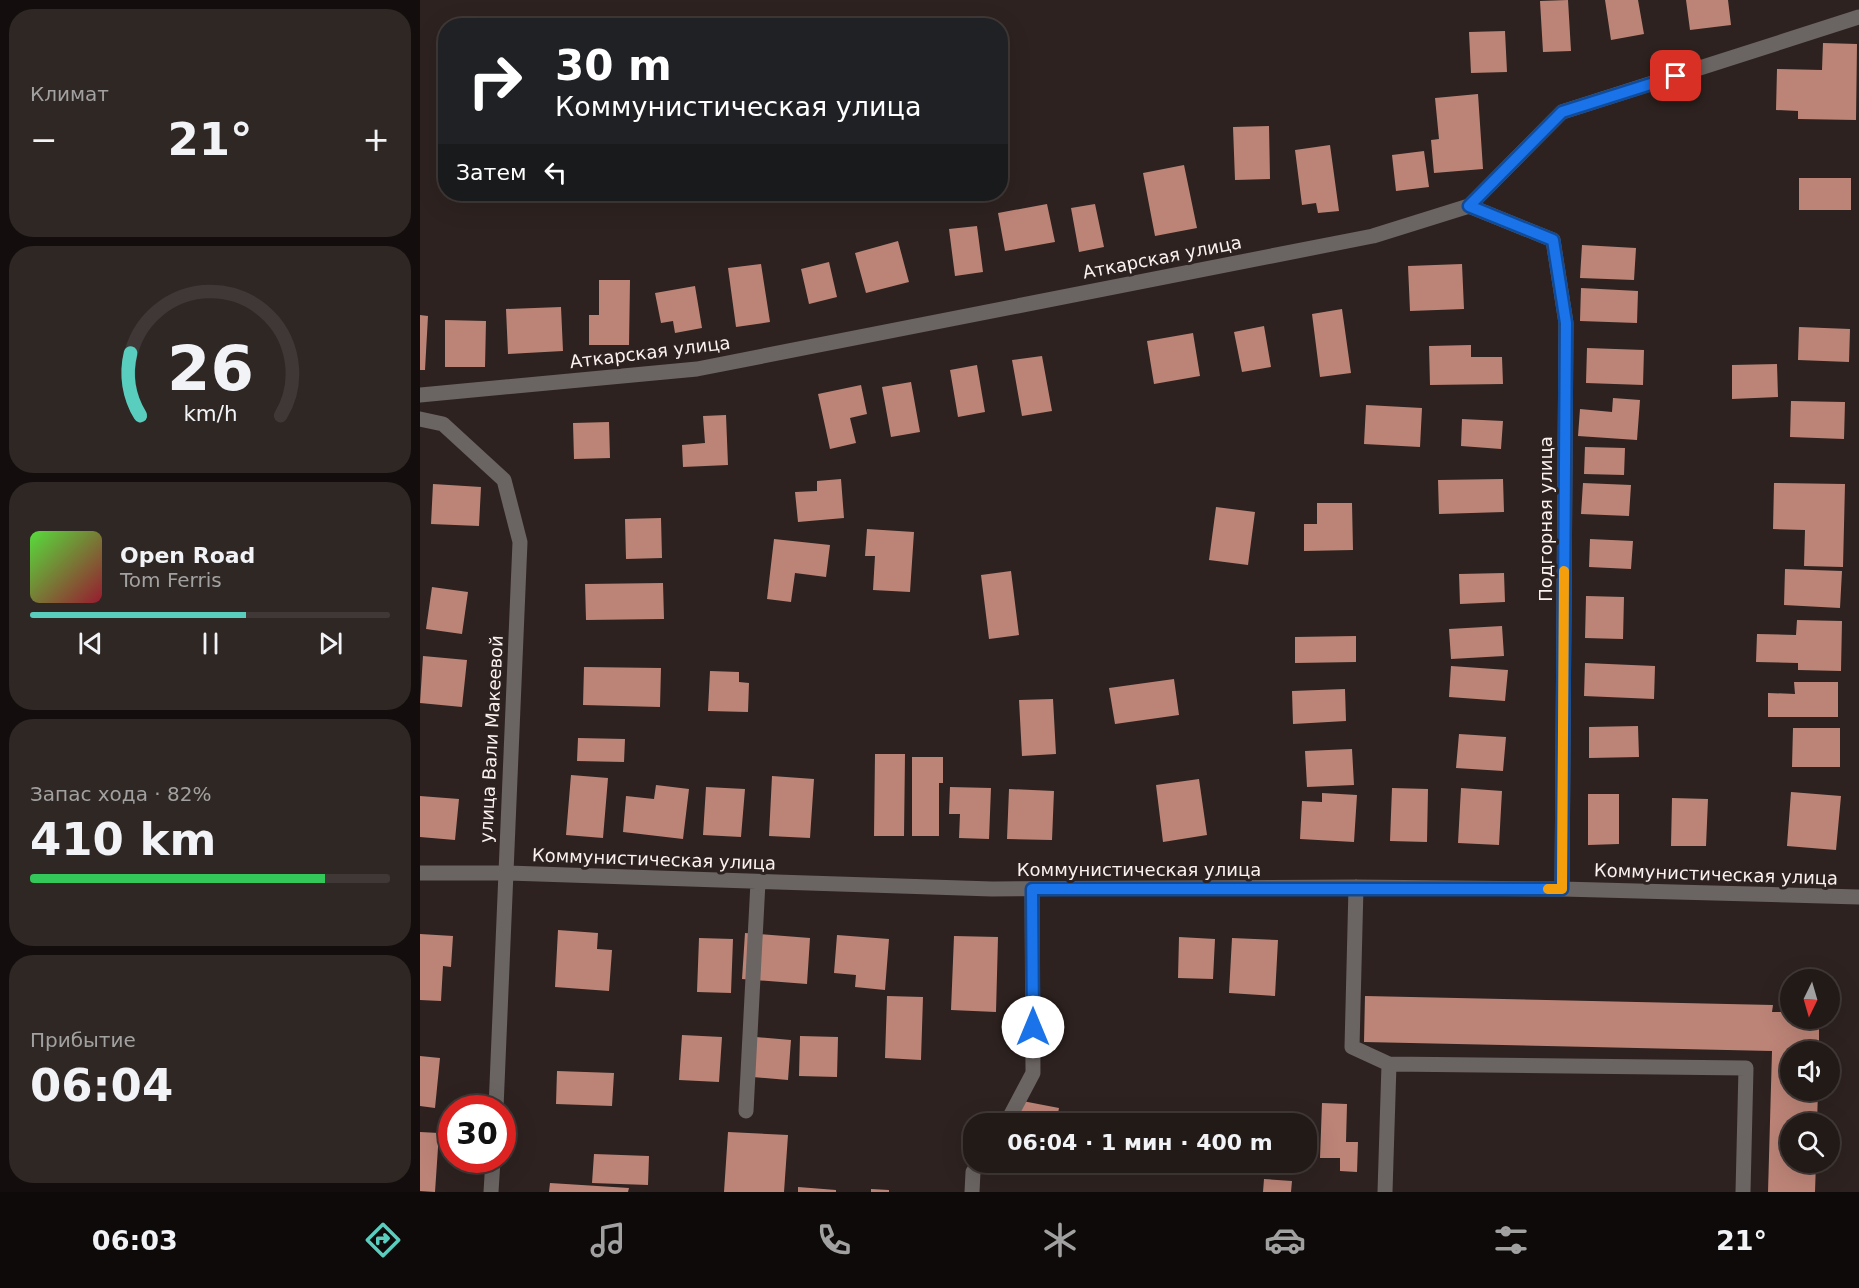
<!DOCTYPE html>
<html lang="ru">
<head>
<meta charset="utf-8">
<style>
  body { margin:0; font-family:"DejaVu Sans",sans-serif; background:#2e2724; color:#f1f3f6; height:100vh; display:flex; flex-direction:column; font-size:22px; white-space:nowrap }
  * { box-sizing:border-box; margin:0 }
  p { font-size:20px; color:#a2a1a1 }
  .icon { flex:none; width:33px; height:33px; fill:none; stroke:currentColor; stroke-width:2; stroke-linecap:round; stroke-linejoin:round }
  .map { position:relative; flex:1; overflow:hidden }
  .sheet { display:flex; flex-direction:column; gap:9px; padding:9px; background:#130e0d; width:420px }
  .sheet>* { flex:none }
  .top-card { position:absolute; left:18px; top:18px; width:570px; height:183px; border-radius:24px; box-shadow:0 6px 24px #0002,0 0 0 2px #3f3836; background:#202124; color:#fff; overflow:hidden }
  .needle { width:39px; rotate:185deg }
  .tools { position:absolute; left:1360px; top:969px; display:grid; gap:12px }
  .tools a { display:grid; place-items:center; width:60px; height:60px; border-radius:50%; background:#221a17; box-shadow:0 6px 24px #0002,0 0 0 2px #3f3836; font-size:30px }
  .speed { position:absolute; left:18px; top:1095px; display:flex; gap:12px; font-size:30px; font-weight:700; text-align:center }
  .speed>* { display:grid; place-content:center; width:78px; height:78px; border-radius:50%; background:#221a17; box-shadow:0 6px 24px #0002,0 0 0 2px #3f3836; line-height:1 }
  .speed .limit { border:9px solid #d22; background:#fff; color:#111 }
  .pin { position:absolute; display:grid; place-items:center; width:51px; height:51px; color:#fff; margin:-26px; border-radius:12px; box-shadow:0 3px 9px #0006 }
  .me { position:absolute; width:66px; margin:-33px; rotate:0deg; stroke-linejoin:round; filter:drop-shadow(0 0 4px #0008) }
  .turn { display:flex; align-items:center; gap:21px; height:126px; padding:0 18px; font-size:27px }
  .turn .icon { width:78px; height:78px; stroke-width:2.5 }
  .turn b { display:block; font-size:42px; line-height:51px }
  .then { display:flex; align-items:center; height:57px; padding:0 18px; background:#0003; gap:12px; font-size:22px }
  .big { font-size:45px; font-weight:800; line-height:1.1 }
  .sheet .card { flex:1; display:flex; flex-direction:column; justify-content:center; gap:9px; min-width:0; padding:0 21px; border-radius:24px; background:#2e2724 }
  .sheet .dial { align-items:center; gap:0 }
  .dial svg { height:156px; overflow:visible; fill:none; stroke:#3f3836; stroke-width:7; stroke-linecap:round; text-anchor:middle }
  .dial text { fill:#f1f3f6; stroke:none }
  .song { display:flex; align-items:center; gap:18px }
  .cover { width:72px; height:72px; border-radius:9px; background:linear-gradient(135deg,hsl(110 70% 55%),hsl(350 70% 35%)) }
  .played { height:6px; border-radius:3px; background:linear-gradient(90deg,#59cebe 60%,#3f3836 60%) }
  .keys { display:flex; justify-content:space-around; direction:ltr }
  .heat { display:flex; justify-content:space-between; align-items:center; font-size:33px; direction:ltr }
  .charge { height:9px; border-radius:4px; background:linear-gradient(90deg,#34c759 82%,#3f3836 0) }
  .trip { position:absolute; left:543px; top:1113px; width:354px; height:60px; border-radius:24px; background:#221a17; box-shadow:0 6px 24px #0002,0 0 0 2px #3f3836; font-weight:800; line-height:60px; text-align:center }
  .tabs { display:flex; height:96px; justify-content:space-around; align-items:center; background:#0e0a09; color:#a2a1a1 }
  .tabs .icon { width:42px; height:42px }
  .tabs .selected { color:#59cebe }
  .tabs b { font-size:27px; color:#f1f3f6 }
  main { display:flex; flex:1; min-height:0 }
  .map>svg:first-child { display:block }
  .building { fill:#bc8477 }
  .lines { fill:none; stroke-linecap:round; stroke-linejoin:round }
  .minor { stroke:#6a6462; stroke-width:15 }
  .route-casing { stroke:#114b97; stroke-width:15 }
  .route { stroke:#1a73e8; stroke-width:10 }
  .slow { stroke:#f59e0b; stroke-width:10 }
  .labels { text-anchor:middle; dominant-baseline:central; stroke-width:6; stroke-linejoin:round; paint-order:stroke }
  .street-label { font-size:18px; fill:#faf2f0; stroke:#2d221f }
</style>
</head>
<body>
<main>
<section class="sheet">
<div class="card"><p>Климат</p>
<div class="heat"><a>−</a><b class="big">21°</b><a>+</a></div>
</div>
<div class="card dial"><svg viewBox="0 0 100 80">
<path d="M14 69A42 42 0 1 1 86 69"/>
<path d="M14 69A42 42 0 0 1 9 37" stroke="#59cebe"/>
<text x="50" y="56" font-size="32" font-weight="700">26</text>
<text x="50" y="72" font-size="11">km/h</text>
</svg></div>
<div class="card">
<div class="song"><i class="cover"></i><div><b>Open Road</b><p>Tom Ferris</p></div></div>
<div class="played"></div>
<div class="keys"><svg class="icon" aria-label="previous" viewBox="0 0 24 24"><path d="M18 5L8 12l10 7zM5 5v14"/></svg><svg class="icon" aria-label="pause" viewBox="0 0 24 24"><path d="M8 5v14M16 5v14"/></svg><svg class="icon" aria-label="next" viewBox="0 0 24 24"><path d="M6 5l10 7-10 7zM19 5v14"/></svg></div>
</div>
<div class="card"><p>Запас хода · 82%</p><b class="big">410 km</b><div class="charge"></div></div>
<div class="card"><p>Прибытие</p><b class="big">06:04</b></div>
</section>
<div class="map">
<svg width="1439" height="1192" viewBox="0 0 1439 1192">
  <rect width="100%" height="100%" fill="#2d221f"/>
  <path class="building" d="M 1148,0 L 1151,51 L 1123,52 L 1120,1 Z
    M 1185,0 L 1218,0 L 1224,34 L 1191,40 Z
    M 1266,0 L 1308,0 L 1311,25 L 1270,30 Z
    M 1085,31 L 1087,72 L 1051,73 L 1049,32 Z
    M 1403,43 L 1437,44 L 1436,120 L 1378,119 L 1378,111 L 1356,110 L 1357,69 L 1402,70 Z
    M 1058,94 L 1063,169 L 1014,173 L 1011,140 L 1019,139 L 1015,98 Z
    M 849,126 L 850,179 L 815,180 L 813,127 Z
    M 910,145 L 919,211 L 898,213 L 896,203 L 882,205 L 875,150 Z
    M 1004,151 L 1009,187 L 976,191 L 972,155 Z
    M 764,165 L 777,228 L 735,236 L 723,173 Z
    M 1379,178 L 1431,178 L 1431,210 L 1379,210 Z
    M 627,204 L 635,242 L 585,251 L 578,213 Z
    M 675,204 L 684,247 L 659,252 L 651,208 Z
    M 557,226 L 563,272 L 535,276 L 529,229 Z
    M 478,241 L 489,282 L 446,293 L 435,253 Z
    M 1162,245 L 1216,248 L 1214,280 L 1160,278 Z
    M 409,262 L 417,297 L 389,304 L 381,269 Z
    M 341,264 L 350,322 L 316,327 L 308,268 Z
    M 1042,264 L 1044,309 L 990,311 L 988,266 Z
    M 179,280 L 210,280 L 209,345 L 169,345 L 169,315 L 179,315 Z
    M 275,286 L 282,328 L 255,333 L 253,321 L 241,323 L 235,293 Z
    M 1161,288 L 1218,291 L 1217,323 L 1160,321 Z
    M 141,307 L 143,351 L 88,354 L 86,309 Z
    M 922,309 L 931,373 L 900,377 L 892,314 Z
    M 0,315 L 8,316 L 5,370 L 0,370 Z
    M 25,320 L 66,321 L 65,367 L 25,367 Z
    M 844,326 L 851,367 L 822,372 L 814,332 Z
    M 1379,327 L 1430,329 L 1429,362 L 1378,360 Z
    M 773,333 L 780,376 L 734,384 L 727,341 Z
    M 1051,345 L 1051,357 L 1082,357 L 1083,384 L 1010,385 L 1009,346 Z
    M 1167,348 L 1224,350 L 1223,385 L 1166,383 Z
    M 622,356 L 632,411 L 602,416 L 592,360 Z
    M 1357,364 L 1358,397 L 1312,399 L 1312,365 Z
    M 557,365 L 565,412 L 538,417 L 530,370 Z
    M 491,382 L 500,432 L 471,437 L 462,387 Z
    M 441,385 L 447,414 L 430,418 L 436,443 L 410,449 L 398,394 Z
    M 1193,398 L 1220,400 L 1217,440 L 1158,436 L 1160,409 L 1192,412 Z
    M 1371,401 L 1425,402 L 1424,439 L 1370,437 Z
    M 946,405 L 1002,408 L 1000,447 L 944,444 Z
    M 306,415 L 308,465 L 263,467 L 262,445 L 285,443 L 283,416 Z
    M 1042,419 L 1083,421 L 1081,449 L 1041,446 Z
    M 189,422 L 190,458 L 154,459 L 153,423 Z
    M 1165,447 L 1205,448 L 1204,475 L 1164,474 Z
    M 421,479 L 424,518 L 378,522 L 375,492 L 397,491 L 397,481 Z
    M 1083,479 L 1084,512 L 1019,514 L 1018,480 Z
    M 1163,483 L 1211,485 L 1209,516 L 1161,514 Z
    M 1354,483 L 1425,484 L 1423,567 L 1384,566 L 1385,530 L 1353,529 Z
    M 13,484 L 61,487 L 59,526 L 11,524 Z
    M 897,503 L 932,503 L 933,550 L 884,551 L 884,524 L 897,524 Z
    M 796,507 L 835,512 L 828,565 L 789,560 Z
    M 241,518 L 242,558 L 206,559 L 205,519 Z
    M 447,529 L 494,532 L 490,592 L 453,590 L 455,556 L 445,556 Z
    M 354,539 L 410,545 L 406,577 L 375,573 L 371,602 L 347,599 Z
    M 1170,539 L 1213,541 L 1211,569 L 1169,567 Z
    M 1365,569 L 1422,571 L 1420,608 L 1364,605 Z
    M 591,571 L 599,635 L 569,639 L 561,575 Z
    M 1084,573 L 1085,602 L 1040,604 L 1039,574 Z
    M 243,583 L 244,619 L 166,620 L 165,584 Z
    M 12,587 L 48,592 L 42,634 L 6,629 Z
    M 1166,596 L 1204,597 L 1203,639 L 1165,638 Z
    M 1377,620 L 1422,621 L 1421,671 L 1378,670 L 1378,663 L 1336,662 L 1337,634 L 1376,635 Z
    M 1082,626 L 1084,656 L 1031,659 L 1029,629 Z
    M 936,636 L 936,662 L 875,663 L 875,637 Z
    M 3,656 L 47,660 L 42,707 L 0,703 Z
    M 1165,663 L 1235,666 L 1234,699 L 1164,696 Z
    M 1031,666 L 1088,670 L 1085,701 L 1029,697 Z
    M 164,667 L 241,668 L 240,707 L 163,705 Z
    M 290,671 L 319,672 L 319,682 L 329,683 L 328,712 L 288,711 Z
    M 754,679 L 759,715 L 695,724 L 689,688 Z
    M 1374,682 L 1418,682 L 1418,717 L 1348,717 L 1348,693 L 1375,694 Z
    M 925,689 L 926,721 L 873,724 L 872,691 Z
    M 633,699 L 636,754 L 602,756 L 599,700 Z
    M 1218,726 L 1219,757 L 1169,758 L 1169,727 Z
    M 1373,728 L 1420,728 L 1420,767 L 1372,767 Z
    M 1039,734 L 1086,737 L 1083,771 L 1036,768 Z
    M 158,738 L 205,739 L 204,762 L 157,761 Z
    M 932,749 L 934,785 L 887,787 L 885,751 Z
    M 455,754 L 485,754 L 484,836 L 454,836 Z
    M 492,757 L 523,757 L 523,783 L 519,783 L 519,836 L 492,836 Z
    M 151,775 L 188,778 L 183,838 L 146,835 Z
    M 352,776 L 394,779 L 390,838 L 349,836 Z
    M 779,779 L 787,835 L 743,842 L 736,785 Z
    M 236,785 L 269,789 L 263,839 L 203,832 L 206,796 L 234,799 Z
    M 286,787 L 325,789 L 321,837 L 283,835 Z
    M 530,787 L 571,788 L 569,839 L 539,838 L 540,814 L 529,814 Z
    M 972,788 L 1008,789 L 1007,842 L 970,841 Z
    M 1041,788 L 1082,791 L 1079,845 L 1038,843 Z
    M 589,789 L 634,791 L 632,840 L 587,839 Z
    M 1371,792 L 1421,796 L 1416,850 L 1367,846 Z
    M 902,793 L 937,795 L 934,842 L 880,839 L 882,801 L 902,802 Z
    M 1168,794 L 1199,794 L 1199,844 L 1168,845 Z
    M 0,796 L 39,799 L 35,840 L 0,837 Z
    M 1252,798 L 1288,799 L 1286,846 L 1251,846 Z
    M 138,930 L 178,933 L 177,949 L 192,950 L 189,991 L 135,987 Z
    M 325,933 L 390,938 L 387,984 L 322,979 Z
    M 0,934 L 33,936 L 31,967 L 23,966 L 21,1001 L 0,1000 Z
    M 417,935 L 469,939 L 465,990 L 435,987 L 436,975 L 414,973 Z
    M 534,936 L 578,937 L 576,1012 L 531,1010 Z
    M 759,937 L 795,939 L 793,979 L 758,978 Z
    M 279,938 L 313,939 L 311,993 L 277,992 Z
    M 812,938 L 858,940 L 855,996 L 809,993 Z
    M 467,996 L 503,997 L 501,1060 L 465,1058 Z
    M 945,996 L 1353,1005 L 1352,1012 L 1371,1012 L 1371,1018 L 1399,1018 L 1399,1052 L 1371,1052 L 1371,1090 L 1398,1090 L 1397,1124 L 1371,1124 L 1371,1162 L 1396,1162 L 1395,1192 L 1348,1192 L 1352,1051 L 944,1042 Z
    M 262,1035 L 302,1037 L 299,1082 L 259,1080 Z
    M 380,1036 L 418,1037 L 417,1077 L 379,1076 Z
    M 336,1037 L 371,1040 L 368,1080 L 333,1077 Z
    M 0,1056 L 20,1058 L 15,1108 L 0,1106 Z
    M 137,1071 L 194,1073 L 192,1106 L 136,1104 Z
    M 592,1099 L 639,1108 L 636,1124 L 587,1124 Z
    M 902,1103 L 927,1104 L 926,1142 L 938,1142 L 937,1172 L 920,1171 L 920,1158 L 900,1158 Z
    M 839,1112 L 869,1113 L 869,1124 L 838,1124 Z
    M 0,1132 L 19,1133 L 15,1192 L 0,1191 Z
    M 308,1132 L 368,1135 L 364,1192 L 304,1192 Z
    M 174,1154 L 229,1156 L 228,1185 L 172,1183 Z
    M 844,1179 L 872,1181 L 871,1192 L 843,1192 Z
    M 130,1183 L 209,1188 L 208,1192 L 129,1192 Z
    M 378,1187 L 416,1190 L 416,1192 L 378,1192 Z
    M 451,1189 L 469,1190 L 469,1192 L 451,1192 Z"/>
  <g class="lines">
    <path class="minor" d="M 1049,206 L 1133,240 L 1146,323 L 1142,889
      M 0,395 L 277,369 L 953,236 L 1049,206 L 1142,112 L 1439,17
      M 0,419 L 23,424 L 84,480 L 100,542 L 76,1108
      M 0,873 L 85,873 L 572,889 L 936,887 L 1142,889 L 1439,897
      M 936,887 L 932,1047 L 969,1064 L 1326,1068 L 1323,1192
      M 326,1111 L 338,882
      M 586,1124 L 613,1073 L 612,889
      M 71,1192 L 73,1160
      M 552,1192 L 553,1172 L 560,1162
      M 965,1192 L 969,1064"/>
  </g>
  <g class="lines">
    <defs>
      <path id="route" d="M 613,1027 L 612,889 L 1142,889 L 1146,323 L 1133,240 L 1049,206 L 1142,112 L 1256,76"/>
    </defs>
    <use href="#route" class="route-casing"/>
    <use href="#route" class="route"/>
    <path class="slow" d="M 1128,889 L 1142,889 L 1144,571"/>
  </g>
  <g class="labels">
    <g class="street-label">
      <text transform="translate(742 257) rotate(-11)">Аткарская улица</text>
      <text transform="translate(230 352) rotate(-7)">Аткарская улица</text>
      <text transform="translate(1125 519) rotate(-90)">Подгорная улица</text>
      <text transform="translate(71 739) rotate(-87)">улица Вали Макеевой</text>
      <text transform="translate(234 859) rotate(2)">Коммунистическая улица</text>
      <text x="719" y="869">Коммунистическая улица</text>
      <text transform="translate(1296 874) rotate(2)">Коммунистическая улица</text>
    </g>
  </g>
</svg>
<div class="tools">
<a><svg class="needle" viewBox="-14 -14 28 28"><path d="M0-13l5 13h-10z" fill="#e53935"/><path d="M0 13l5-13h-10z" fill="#a2a1a1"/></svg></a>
<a><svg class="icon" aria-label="sound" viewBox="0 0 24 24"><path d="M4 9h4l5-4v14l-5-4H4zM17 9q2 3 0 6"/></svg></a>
<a><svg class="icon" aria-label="search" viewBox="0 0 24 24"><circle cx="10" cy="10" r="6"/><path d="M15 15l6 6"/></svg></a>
</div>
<div class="speed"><div class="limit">30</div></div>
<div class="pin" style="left:1256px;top:76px;background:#d93025"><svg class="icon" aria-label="arrive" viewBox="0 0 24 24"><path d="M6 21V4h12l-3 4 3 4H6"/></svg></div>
<svg class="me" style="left:613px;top:1027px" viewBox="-20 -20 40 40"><circle r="19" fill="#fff"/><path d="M0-13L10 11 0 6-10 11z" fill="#1a73e8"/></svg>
<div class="trip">06:04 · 1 мин · 400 m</div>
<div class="top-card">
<div class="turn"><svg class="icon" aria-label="right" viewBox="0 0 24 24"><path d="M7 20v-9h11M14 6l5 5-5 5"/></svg><div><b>30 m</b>Коммунистическая улица</div></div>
<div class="then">Затем<svg class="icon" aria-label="left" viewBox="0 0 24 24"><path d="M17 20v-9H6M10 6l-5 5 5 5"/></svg></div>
</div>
</div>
</main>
<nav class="tabs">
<b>06:03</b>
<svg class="icon selected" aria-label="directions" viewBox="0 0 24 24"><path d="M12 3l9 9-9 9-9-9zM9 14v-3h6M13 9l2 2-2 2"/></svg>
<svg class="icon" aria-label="music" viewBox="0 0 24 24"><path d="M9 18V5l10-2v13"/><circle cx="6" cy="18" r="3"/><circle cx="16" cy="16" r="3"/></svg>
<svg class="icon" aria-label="phone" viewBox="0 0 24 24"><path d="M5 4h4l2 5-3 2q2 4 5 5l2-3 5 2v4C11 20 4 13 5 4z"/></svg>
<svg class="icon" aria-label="climate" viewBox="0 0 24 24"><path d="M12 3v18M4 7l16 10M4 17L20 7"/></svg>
<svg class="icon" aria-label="car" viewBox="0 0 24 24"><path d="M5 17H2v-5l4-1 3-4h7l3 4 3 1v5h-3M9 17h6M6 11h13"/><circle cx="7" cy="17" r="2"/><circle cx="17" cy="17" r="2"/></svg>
<svg class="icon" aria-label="filters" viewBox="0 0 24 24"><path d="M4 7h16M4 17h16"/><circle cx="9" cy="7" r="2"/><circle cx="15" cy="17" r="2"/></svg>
<b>21°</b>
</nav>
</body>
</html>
